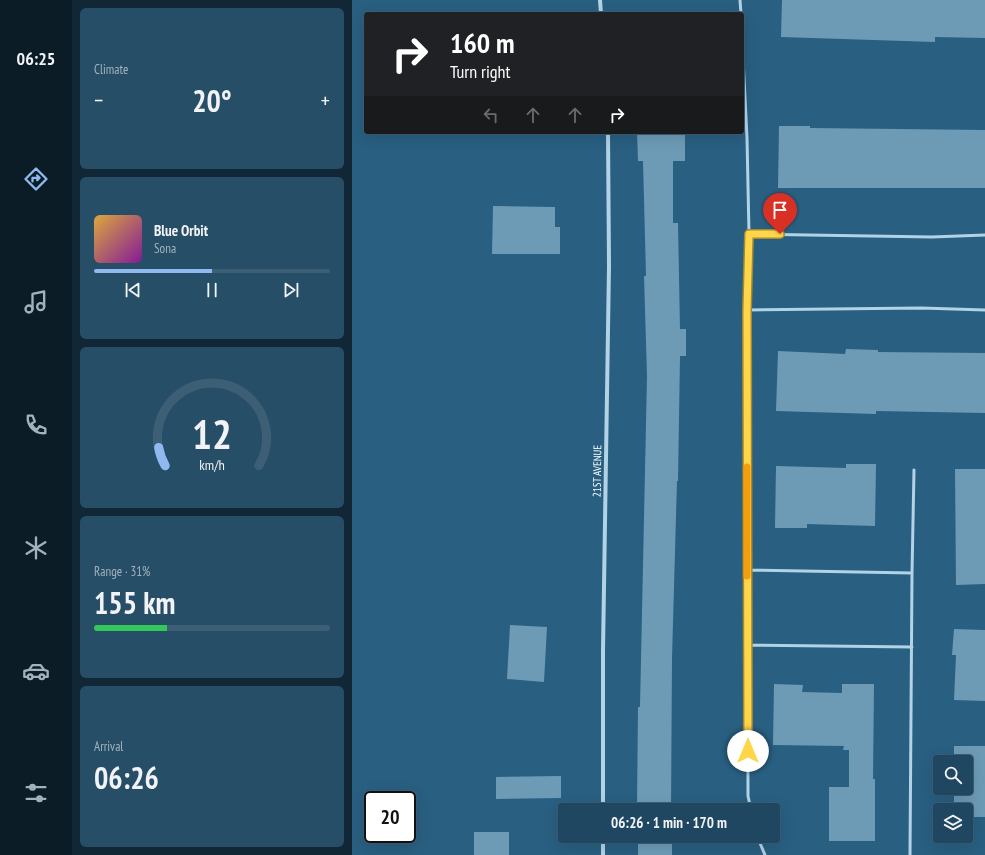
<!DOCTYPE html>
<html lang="en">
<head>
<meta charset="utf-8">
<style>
  body { margin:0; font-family:"PT Sans Narrow",sans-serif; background:#274e67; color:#f1f3f6; height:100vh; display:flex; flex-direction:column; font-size:15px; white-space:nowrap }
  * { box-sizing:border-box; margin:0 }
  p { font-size:13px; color:#a1b2bd }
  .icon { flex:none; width:22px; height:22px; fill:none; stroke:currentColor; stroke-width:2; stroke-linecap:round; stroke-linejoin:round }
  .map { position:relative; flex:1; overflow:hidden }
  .sheet { display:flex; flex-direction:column; gap:8px; padding:8px; background:#112735; width:280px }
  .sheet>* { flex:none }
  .banner { position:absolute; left:12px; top:12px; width:380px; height:122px; border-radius:4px; box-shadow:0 4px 16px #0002,0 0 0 1px #3c5f76; background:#202124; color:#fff; overflow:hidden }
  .buttons { position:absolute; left:581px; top:755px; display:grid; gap:8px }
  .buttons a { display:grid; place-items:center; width:40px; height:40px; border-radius:4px; background:#1f4761; box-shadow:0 4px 16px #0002,0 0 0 1px #3c5f76; font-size:20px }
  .speed { position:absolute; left:12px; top:791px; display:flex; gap:8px; font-size:20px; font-weight:700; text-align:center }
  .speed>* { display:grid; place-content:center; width:52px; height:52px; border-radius:50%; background:#1f4761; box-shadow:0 4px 16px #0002,0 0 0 1px #3c5f76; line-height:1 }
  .speed .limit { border:2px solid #111; border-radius:6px; background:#fff; color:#111 }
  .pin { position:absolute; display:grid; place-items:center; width:34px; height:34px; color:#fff; margin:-41px -17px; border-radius:50% 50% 50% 0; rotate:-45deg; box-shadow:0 0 4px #0007 }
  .pin .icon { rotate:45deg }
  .me { position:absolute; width:44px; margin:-22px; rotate:0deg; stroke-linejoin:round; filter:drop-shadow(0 0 3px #0008) }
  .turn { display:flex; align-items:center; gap:14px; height:84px; padding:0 20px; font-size:18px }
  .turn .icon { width:52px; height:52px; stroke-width:2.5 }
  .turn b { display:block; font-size:28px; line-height:34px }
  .lanes { display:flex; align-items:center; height:38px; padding:0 20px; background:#0003; justify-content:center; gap:20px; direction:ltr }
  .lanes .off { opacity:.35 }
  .big { font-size:30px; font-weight:600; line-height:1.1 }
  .sheet .card { flex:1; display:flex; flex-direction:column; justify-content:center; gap:6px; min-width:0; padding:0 14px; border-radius:6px; background:#274e67 }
  .sheet .dial { align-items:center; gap:0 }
  .dial svg { height:104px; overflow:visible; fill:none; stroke:#3c5f76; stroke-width:7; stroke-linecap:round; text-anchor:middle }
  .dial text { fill:#f1f3f6; stroke:none }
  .song { display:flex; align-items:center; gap:12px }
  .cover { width:48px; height:48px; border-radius:6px; background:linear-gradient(135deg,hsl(40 70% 55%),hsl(290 70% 35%)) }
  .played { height:4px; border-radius:2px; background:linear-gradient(90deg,#90b9f0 50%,#3c5f76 50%) }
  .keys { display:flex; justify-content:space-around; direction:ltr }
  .heat { display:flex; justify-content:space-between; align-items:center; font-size:22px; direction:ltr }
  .charge { height:6px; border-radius:3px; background:linear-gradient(90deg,#34c759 31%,#3c5f76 0) }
  .trip { position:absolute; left:206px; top:803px; width:222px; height:40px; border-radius:4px; background:#1f4761; box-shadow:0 4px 16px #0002,0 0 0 1px #3c5f76; font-weight:600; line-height:40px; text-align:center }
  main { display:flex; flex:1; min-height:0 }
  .tab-bar { display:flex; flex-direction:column; width:72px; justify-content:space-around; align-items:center; background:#0c1c27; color:#a1b2bd }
  .tab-bar .icon { width:28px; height:28px }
  .tab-bar .current { color:#90b9f0 }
  .tab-bar b { font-size:18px; color:#f1f3f6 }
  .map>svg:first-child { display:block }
  .building { fill:#6d9bb6 }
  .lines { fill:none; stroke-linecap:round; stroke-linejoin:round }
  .lane { stroke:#b2d2e6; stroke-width:3 }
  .street { stroke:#b2d2e6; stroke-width:4 }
  .route-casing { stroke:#a68a30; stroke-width:10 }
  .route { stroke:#ffd54a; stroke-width:7 }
  .slow { stroke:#f59e0b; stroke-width:7 }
  .labels { text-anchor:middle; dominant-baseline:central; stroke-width:4; stroke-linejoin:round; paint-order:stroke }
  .street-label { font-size:11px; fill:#fff; stroke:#295f81 }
</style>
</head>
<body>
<main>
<nav class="tab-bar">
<b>06:25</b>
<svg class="icon current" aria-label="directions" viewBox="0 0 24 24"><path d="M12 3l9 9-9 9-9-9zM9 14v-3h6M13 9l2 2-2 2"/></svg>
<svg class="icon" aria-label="music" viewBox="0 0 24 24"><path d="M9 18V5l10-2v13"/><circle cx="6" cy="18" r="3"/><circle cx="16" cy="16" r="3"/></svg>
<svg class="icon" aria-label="phone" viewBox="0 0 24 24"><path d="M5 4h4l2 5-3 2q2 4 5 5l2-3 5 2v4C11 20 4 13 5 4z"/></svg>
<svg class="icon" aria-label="climate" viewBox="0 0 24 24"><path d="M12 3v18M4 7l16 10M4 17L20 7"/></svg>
<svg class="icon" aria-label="car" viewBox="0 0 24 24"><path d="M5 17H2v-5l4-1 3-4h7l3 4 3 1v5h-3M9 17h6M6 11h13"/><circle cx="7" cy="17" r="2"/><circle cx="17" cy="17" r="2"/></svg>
<svg class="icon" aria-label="filters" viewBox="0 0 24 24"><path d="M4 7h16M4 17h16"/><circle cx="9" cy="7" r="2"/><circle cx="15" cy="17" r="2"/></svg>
</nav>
<section class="sheet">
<div class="card"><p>Climate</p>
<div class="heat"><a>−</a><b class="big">20°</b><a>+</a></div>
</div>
<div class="card">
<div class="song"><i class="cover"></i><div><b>Blue Orbit</b><p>Sona</p></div></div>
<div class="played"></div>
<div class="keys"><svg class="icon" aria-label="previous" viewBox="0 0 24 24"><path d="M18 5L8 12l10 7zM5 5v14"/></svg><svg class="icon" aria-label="pause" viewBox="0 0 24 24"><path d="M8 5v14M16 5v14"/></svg><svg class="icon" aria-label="next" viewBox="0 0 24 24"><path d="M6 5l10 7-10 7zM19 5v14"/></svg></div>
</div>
<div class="card dial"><svg viewBox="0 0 100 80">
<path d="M14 69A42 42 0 1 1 86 69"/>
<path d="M14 69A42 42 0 0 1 9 55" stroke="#90b9f0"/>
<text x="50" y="56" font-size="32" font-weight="700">12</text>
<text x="50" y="72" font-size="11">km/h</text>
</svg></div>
<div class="card"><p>Range · 31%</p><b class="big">155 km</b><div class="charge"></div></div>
<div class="card"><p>Arrival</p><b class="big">06:26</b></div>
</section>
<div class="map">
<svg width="633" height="855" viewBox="0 0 633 855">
  <rect width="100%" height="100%" fill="#295f81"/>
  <path class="building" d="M 430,0 L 633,0 L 633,38 L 583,37 L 583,42 L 429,37 Z
    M 427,126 L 458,126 L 458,128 L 633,130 L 633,188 L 426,188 Z
    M 285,132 L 333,132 L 333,161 L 321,161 L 321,223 L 326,223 L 328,329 L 334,329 L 334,356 L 328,356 L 326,481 L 325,481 L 320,658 L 319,810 L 286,810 L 285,807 L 286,707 L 288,707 L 295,376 L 292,276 L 294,276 L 291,161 L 286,161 Z
    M 141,206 L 203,207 L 203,227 L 208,227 L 208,254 L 140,254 Z
    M 494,349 L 526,350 L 526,352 L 633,353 L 633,413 L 524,411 L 524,414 L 424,411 L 426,351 L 493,354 Z
    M 494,464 L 524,464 L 523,526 L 455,524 L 455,528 L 423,528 L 424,466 L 494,468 Z
    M 603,469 L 633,469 L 633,584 L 604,585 Z
    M 158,625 L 195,627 L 192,682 L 155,679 Z
    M 602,629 L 633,630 L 633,701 L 602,700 L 604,655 L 600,655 Z
    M 422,684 L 451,685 L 450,692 L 490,693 L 490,684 L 522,684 L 521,779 L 523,779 L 523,841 L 477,841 L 477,787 L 497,787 L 497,750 L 491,750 L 492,746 L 421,745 Z
    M 602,746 L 633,746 L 633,817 L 614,817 L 614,810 L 602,810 L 602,788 L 614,788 L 614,762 L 602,762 Z
    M 209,776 L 209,798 L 144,799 L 144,777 Z
    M 122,832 L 157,832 L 157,855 L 122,855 Z
    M 286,836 L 320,836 L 320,855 L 286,855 Z"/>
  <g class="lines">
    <path class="lane" d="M 388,0 L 389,14
      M 390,38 L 395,138 L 397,234 L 395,310 L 396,796 L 399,810
      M 397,234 L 580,237 L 633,235
      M 395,310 L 569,308 L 633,310
      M 395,570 L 560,573 L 558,855
      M 560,573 L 562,470
      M 395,645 L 560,647
      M 405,836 L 413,855"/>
    <path class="street" d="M 248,0 L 249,14
      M 251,810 L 251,651 L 257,266 L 256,132
      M 251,836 L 251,855"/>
  </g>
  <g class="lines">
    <defs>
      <path id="route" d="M 396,751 L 395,310 L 397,234 L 428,234"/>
    </defs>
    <use href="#route" class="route-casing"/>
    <use href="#route" class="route"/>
    <path class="slow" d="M 395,467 L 395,576"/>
  </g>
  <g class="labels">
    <g class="street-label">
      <text transform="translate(245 471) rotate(-89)">21ST AVENUE</text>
    </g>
  </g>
</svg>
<div class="buttons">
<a><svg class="icon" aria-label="search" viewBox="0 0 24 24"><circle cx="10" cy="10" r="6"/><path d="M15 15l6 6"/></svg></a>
<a><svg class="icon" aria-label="layers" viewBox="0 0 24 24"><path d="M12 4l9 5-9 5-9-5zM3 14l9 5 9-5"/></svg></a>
</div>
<div class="speed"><div class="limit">20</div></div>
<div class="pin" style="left:428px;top:234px;background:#d93025"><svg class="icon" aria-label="arrive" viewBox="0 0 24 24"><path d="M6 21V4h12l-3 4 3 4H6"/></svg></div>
<svg class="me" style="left:396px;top:751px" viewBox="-20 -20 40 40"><circle r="19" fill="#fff"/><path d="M0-13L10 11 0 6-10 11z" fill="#ffd54a"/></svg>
<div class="trip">06:26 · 1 min · 170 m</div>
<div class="banner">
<div class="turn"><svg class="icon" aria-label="right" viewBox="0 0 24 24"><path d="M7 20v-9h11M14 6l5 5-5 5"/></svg><div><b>160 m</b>Turn right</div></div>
<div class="lanes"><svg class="icon off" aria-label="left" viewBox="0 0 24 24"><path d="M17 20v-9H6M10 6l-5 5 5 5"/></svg><svg class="icon off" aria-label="ahead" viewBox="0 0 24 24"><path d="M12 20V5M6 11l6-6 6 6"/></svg><svg class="icon off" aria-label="ahead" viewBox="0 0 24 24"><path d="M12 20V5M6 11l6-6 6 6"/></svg><svg class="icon" aria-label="right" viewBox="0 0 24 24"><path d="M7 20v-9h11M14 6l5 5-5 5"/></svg></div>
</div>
</div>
</main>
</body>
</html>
